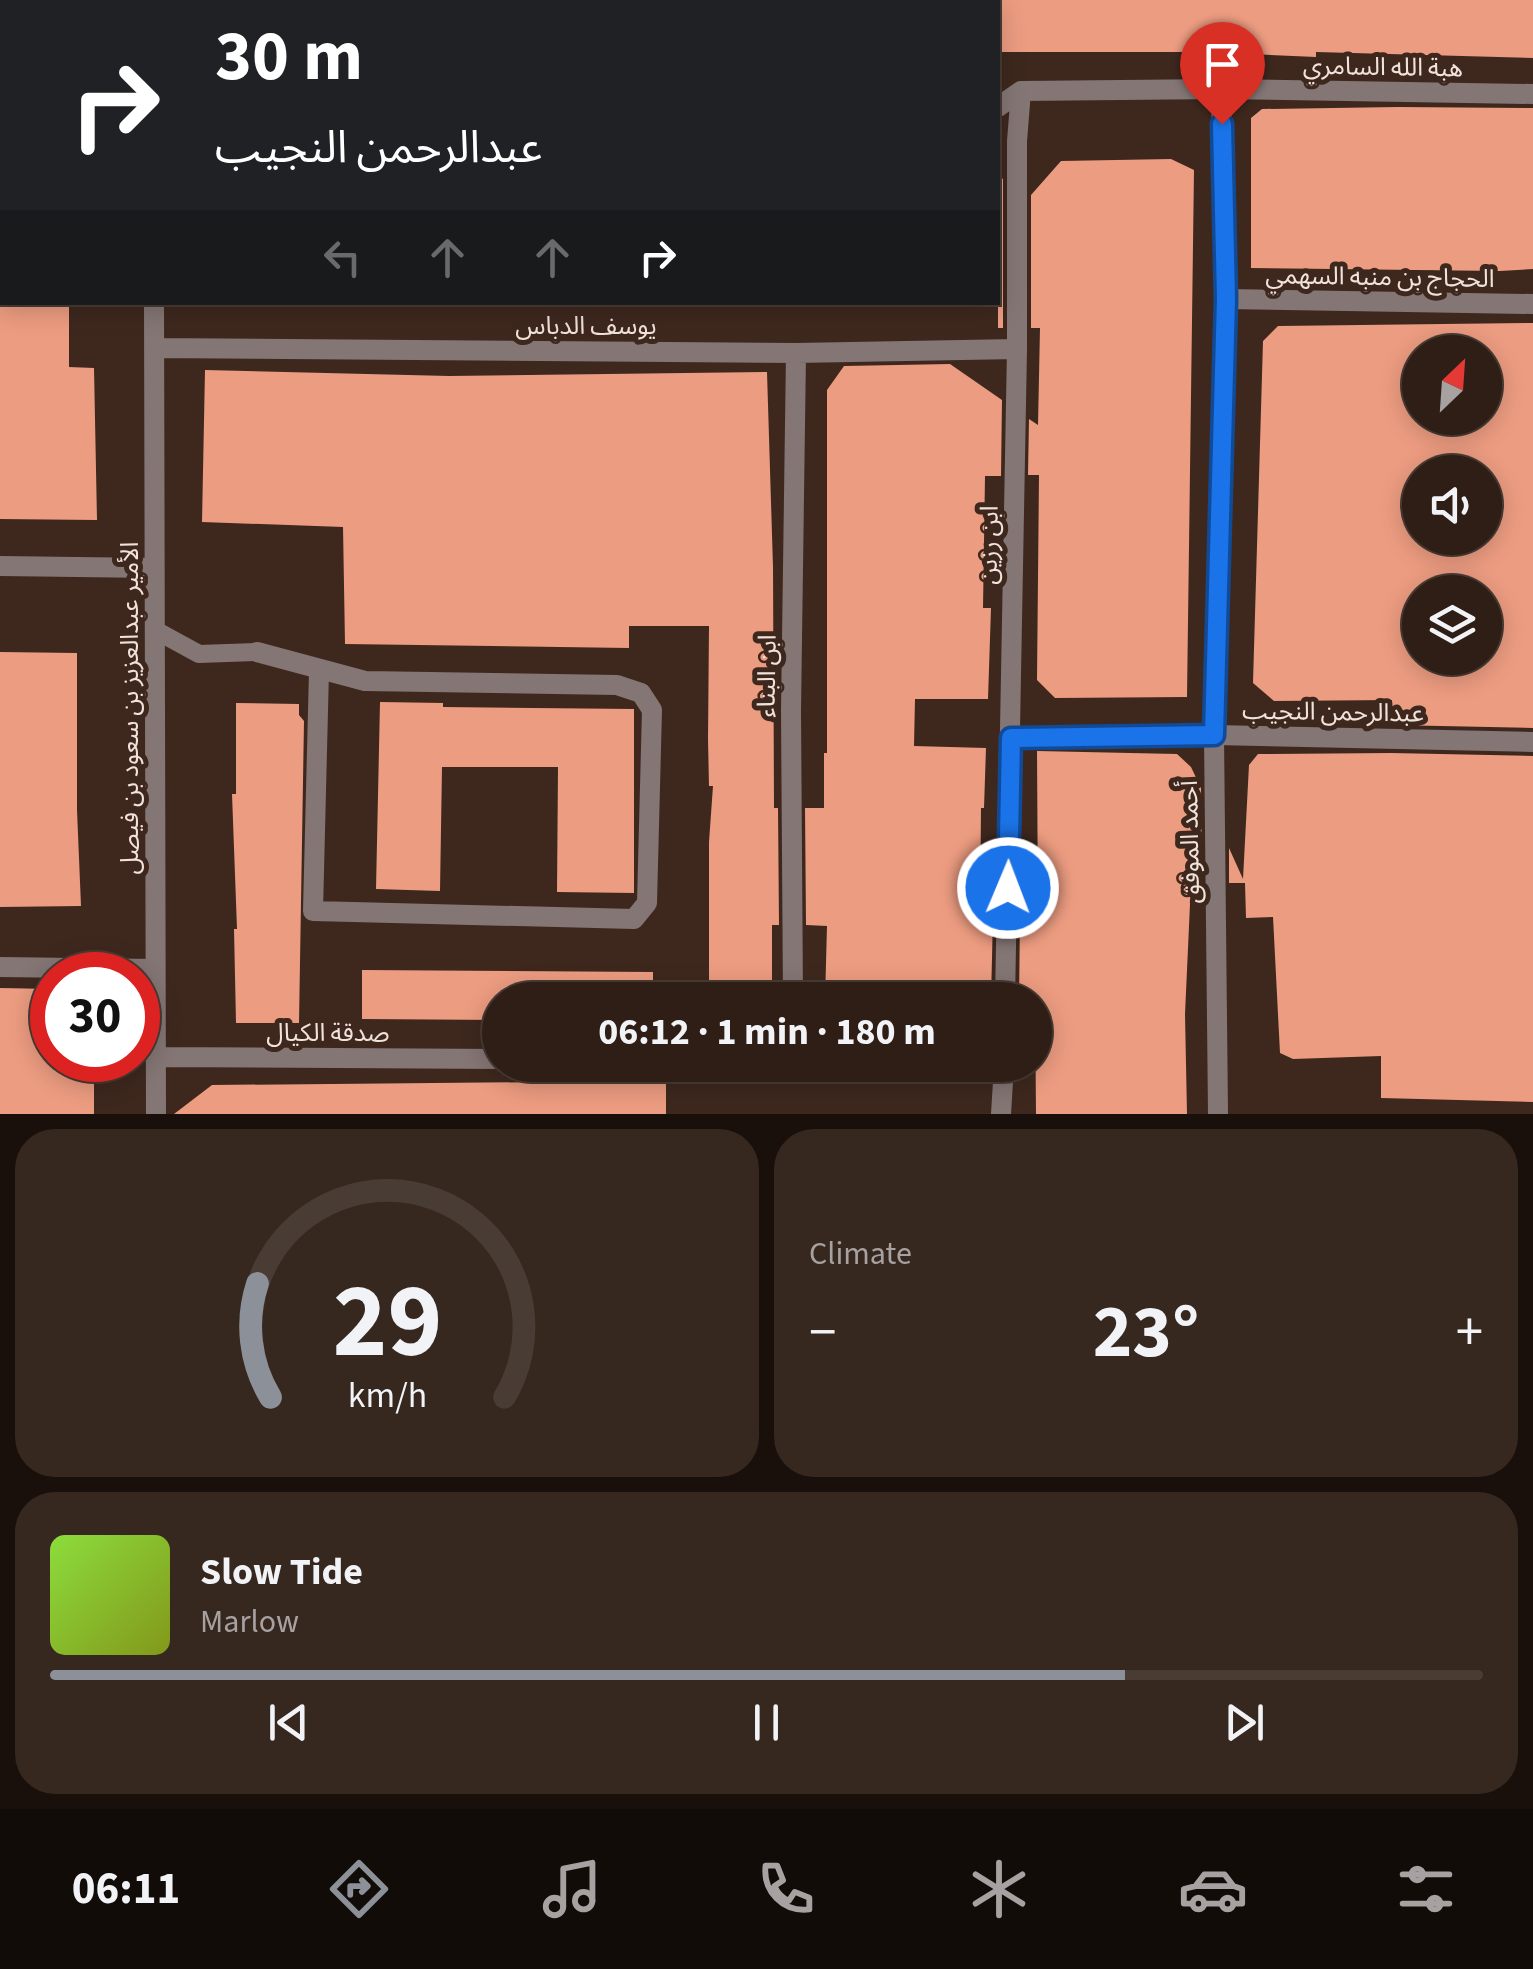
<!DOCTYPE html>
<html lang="en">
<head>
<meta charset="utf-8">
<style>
  body { margin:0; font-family:"Source Sans 3","Noto Sans Arabic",sans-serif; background:#36271f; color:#f1f3f6; height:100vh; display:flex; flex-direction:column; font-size:38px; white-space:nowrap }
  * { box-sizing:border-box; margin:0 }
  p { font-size:32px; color:#a7a2a1 }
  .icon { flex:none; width:55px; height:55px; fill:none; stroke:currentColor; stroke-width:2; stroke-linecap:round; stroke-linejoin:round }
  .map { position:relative; height:1114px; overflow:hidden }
  .panel { display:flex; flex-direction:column; gap:15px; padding:15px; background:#19100c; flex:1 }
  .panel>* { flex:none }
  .top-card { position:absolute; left:0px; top:0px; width:1000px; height:305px; box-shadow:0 5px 25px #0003,0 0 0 2px #493c35; background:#202124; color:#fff; overflow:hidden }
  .needle { width:65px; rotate:25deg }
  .fabs { position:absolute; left:1402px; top:335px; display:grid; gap:20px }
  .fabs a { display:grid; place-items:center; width:100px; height:100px; border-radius:50%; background:#2e1e16; box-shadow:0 5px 25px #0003,0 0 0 2px #493c35; font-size:50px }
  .speed { position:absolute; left:30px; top:952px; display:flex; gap:20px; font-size:50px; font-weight:700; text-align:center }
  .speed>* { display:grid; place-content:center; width:130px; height:130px; border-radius:50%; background:#2e1e16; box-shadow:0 5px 25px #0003,0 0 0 2px #493c35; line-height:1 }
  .speed .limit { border:15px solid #d22; background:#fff; color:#111 }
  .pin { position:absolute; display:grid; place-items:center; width:85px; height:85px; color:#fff; margin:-102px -42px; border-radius:50% 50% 50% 0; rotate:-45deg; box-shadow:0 0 10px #0007 }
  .pin .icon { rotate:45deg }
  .me { position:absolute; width:110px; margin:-55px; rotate:1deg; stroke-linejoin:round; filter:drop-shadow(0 0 8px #0008) }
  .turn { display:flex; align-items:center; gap:35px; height:210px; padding:0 50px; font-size:45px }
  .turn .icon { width:130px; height:130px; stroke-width:2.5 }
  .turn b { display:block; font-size:70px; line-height:85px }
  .lanes { display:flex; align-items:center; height:95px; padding:0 50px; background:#0003; justify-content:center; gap:50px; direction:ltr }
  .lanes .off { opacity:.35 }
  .big { font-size:75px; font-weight:700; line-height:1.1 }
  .panel .tile { flex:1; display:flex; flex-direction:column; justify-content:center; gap:15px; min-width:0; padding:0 35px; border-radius:40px; background:#36271f }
  .panel .dial { align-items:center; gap:0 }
  .dial svg { height:260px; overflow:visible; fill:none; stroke:#493c35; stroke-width:7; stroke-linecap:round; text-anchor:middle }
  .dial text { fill:#f1f3f6; stroke:none }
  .song { display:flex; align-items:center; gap:30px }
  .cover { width:120px; height:120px; border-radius:15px; background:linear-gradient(135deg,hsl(90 70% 55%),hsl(70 70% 35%)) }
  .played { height:10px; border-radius:5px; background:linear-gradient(90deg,#8c9099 75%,#493c35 75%) }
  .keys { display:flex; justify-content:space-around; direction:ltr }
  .heat { display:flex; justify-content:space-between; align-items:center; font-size:55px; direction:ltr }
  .panel .tiles { flex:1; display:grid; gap:15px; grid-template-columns:1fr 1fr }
  .tile:last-child { grid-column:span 2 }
  .trip { position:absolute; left:482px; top:982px; width:570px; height:100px; border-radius:50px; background:#2e1e16; box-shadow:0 5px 25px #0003,0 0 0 2px #493c35; font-weight:700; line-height:100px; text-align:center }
  .tabs { display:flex; height:160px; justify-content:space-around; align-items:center; background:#120c09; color:#a7a2a1 }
  .tabs .icon { width:70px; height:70px }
  .tabs .active { color:#8c9099 }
  .tabs b { font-size:45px; color:#f1f3f6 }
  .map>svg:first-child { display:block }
  .building { fill:#ec9c81; fill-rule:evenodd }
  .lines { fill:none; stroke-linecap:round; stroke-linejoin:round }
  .lane { stroke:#847674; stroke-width:18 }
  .street { stroke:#847674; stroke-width:20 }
  .route-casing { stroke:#114b97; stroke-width:25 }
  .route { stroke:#1a73e8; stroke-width:18 }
  .labels { text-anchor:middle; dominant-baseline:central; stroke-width:10; stroke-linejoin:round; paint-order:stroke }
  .street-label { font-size:25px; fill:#f1e2db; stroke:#3e281e }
</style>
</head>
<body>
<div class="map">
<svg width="1533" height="1114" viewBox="0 0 1533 1114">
  <rect width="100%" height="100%" fill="#3e281e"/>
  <path class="building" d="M 998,0 L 1533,0 L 1533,58 L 1316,52 L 1316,57 L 1204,52 L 998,52 Z
    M 1397,107 L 1533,108 L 1533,269 L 1500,271 L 1251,268 L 1251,118 L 1262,109 Z
    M 1171,159 L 1194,170 L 1187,697 L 1055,698 L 1037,680 L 1039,475 L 1028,475 L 1029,419 L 1038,425 L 1040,328 L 1031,328 L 1031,195 L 1061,161 Z
    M 998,176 L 1003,179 L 1003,328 L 998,328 Z
    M 0,302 L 69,302 L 69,367 L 94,368 L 97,520 L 0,519 Z
    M 1533,323 L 1533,728 L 1392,725 L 1392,700 L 1274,701 L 1253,683 L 1263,341 L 1278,326 ZM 1420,352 L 1485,352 L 1485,418 L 1420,418 ZM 1420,472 L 1485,472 L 1485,538 L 1420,538 ZM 1420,592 L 1485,592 L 1485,658 L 1420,658 Z
    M 950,364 L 1002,400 L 1001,476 L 985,476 L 983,608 L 991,608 L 988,699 L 915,699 L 914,746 L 986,748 L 984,808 L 981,808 L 980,914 L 993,915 L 991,1000 L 825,1000 L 827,926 L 806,925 L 805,808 L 824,808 L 824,753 L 827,753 L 827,390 L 844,366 Z
    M 205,370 L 449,376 L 767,372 L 773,567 L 774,808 L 778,808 L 779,925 L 772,925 L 772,1000 L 709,1000 L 709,842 L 713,786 L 709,786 L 708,739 L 709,626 L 629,626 L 629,648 L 345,644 L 343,527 L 202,522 Z
    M 0,652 L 77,653 L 77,810 L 81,906 L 0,907 Z
    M 380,702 L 443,703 L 443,707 L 634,709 L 634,893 L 557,892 L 558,767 L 442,767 L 440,891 L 376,889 Z
    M 236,703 L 299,704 L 299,715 L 304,721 L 299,1023 L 236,1023 L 234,929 L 237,929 L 232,794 L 236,794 Z
    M 1037,751 L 1177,754 L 1191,767 L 1201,788 L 1202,882 L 1191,882 L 1185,1014 L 1187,1114 L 1036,1114 L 1035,1000 L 1019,1000 L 1020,916 L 1038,916 Z
    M 1391,753 L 1533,756 L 1533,1102 L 1381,1098 L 1381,1056 L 1293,1059 L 1280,1053 L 1273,917 L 1246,918 L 1245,883 L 1229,883 L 1229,848 L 1243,879 L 1249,765 L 1258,754 Z
    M 362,970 L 653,972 L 653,1000 L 500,1000 L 500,1020 L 362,1019 Z
    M 0,988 L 52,989 L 52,1060 L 94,1060 L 94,1114 L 0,1114 Z
    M 666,1081 L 666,1114 L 174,1114 L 212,1085 Z"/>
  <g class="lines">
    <path class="lane" d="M 155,630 L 199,654 L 257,652"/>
    <path class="street" d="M 148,0 L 148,2
      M 743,2 L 743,0
      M 955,2 L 955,0
      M 998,107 L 1021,91 L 1221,89 L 1533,94
      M 1225,299 L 1533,304
      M 154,302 L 156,1114
      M 155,348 L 796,353 L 1017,349
      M 0,566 L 154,568
      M 257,652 L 365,681 L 617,685 L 641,693 L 652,710 L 647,903 L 634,919 L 313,911 L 319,671
      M 1011,738 L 1214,735 L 1533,742
      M 0,967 L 155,969
      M 793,1000 L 791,711 L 796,353
      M 1005,1000 L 1017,349 L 1017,141 L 1021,91
      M 156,1057 L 500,1059
      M 947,1065 L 1004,1066
      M 1001,1114 L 1004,1065
      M 1218,1114 L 1214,735 L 1225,299 L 1221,89"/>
  </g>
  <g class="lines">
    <defs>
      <path id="route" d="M 1008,888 L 1011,738 L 1214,735 L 1226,299 L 1222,124"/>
    </defs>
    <use href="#route" class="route-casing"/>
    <use href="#route" class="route"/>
  </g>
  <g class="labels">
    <g class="street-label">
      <text transform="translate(1383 67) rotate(1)">هبة الله السامري</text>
      <text transform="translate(1380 277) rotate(1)">الحجاج بن منبه السهمي</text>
      <text x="586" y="326">يوسف الدباس</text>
      <text transform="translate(989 545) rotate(-89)">ابن رزين</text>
      <text transform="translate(767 676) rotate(-89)">ابن البناء</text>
      <text transform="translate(130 708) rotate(-90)">الأمير عبدالعزيز بن سعود بن فيصل</text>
      <text transform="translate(1333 712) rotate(1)">عبدالرحمن النجيب</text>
      <text transform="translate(1190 842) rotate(-91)">أحمد الموفق</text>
      <text x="328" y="1033">صدقة الكيال</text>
    </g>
  </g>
</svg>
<div class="fabs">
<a><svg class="needle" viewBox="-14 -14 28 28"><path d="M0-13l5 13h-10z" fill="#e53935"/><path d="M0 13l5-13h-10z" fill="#a7a2a1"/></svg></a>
<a><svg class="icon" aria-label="sound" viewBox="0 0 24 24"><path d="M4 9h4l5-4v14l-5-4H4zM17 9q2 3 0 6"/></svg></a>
<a><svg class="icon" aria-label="layers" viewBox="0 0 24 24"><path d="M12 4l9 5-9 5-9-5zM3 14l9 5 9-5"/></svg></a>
</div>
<div class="speed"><div class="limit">30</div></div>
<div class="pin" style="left:1222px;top:124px;background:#d93025"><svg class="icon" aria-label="arrive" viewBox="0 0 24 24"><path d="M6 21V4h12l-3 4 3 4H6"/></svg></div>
<svg class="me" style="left:1008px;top:888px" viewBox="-20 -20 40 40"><circle r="17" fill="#1a73e8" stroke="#fff" stroke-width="3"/><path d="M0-11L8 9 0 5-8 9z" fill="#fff"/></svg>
<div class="trip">06:12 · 1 min · 180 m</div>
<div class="top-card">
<div class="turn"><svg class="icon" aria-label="right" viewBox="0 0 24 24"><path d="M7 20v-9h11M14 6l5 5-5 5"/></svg><div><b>30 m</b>عبدالرحمن النجيب</div></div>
<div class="lanes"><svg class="icon off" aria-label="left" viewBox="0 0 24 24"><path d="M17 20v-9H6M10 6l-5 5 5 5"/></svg><svg class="icon off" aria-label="ahead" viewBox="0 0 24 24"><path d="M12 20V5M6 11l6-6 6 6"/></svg><svg class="icon off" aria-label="ahead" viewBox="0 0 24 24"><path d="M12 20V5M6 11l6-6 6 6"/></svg><svg class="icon" aria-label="right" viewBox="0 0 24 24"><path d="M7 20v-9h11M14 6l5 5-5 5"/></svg></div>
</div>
</div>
<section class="panel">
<div class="tiles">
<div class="tile dial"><svg viewBox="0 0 100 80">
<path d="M14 69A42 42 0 1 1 86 69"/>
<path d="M14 69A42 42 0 0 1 10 34" stroke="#8c9099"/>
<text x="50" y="56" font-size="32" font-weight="700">29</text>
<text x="50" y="72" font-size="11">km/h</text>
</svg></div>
<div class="tile"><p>Climate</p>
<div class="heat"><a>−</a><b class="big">23°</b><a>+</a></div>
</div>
<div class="tile">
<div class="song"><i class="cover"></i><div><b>Slow Tide</b><p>Marlow</p></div></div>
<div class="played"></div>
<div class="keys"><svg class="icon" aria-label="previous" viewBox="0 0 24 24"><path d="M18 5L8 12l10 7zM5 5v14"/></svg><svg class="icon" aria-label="pause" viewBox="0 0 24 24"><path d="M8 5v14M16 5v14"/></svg><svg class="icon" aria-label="next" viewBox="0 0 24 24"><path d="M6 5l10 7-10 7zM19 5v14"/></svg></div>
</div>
</div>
</section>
<nav class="tabs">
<b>06:11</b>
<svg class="icon active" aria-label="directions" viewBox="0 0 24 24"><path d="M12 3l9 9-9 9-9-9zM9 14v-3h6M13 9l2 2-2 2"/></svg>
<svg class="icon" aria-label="music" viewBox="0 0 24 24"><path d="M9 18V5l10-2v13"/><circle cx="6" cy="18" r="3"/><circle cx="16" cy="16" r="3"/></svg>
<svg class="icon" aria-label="phone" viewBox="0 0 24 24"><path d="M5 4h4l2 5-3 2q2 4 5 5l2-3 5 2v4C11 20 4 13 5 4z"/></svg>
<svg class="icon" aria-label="climate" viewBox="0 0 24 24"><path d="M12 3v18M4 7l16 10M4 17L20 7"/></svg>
<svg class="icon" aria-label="car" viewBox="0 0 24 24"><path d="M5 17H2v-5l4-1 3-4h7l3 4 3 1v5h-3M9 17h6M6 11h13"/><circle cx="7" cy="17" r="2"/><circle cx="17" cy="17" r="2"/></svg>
<svg class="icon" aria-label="filters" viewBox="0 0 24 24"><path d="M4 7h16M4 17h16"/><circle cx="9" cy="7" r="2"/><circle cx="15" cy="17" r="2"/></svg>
</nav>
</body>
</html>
